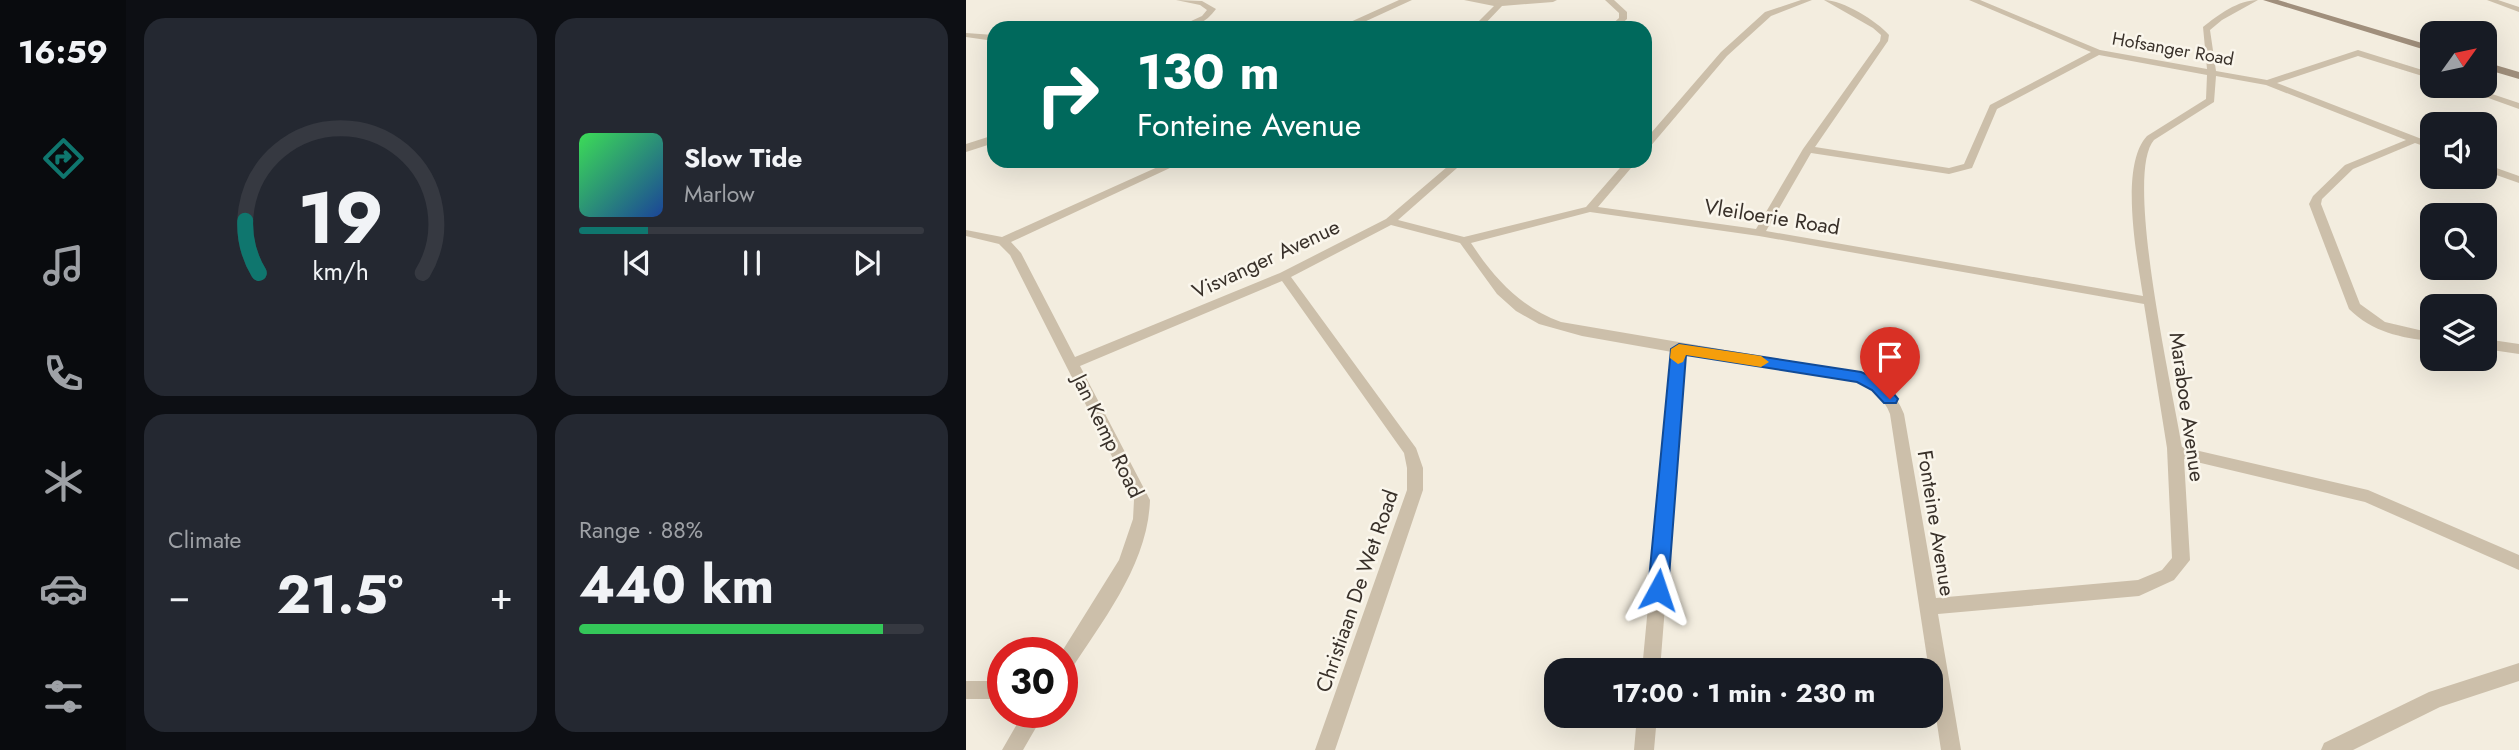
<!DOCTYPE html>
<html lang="en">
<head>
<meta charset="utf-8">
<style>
  body { margin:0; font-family:Jost,sans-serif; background:#242831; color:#f1f3f6; height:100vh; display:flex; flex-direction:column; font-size:26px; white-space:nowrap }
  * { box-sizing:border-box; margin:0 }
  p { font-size:23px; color:#9ea1a6 }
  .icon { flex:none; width:38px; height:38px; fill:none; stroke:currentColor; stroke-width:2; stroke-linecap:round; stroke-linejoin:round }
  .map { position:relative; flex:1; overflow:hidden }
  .details { display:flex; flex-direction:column; gap:18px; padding:18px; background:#0d0f14; width:840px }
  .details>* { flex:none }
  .guide { position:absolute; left:21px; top:21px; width:665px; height:147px; border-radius:21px; box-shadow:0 7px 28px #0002; background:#00695c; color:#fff; overflow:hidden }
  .needle { width:46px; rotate:57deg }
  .controls { position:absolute; left:1454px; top:21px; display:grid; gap:14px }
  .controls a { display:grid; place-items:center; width:77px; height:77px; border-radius:14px; background:#171b24; box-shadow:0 7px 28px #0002; font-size:35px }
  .speed { position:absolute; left:21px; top:637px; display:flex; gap:14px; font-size:35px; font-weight:700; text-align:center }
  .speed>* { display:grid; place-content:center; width:91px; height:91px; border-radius:50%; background:#171b24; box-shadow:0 7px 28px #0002; line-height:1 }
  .speed .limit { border:10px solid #d22; background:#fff; color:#111 }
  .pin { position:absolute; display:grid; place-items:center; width:60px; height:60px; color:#fff; margin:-72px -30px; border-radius:50% 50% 50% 0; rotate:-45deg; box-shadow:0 0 7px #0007 }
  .pin .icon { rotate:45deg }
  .me { position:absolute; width:77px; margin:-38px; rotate:5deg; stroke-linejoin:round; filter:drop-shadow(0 0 5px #0008) }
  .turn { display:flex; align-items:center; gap:24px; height:147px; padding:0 35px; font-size:32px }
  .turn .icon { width:91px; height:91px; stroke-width:2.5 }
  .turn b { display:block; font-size:49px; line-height:60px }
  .big { font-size:52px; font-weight:700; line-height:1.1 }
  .details .widget { flex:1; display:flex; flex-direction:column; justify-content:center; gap:10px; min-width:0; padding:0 24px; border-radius:21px; background:#242831 }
  .details .dial { align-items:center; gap:0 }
  .dial svg { height:182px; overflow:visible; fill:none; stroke:#363941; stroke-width:7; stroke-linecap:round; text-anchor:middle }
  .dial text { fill:#f1f3f6; stroke:none }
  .song { display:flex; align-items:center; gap:21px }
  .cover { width:84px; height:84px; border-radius:10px; background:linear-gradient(135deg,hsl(130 70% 55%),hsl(220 70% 35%)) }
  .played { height:7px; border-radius:4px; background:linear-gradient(90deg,#0f766e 20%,#363941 20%) }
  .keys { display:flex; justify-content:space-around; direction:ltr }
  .heat { display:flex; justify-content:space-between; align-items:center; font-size:38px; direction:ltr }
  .charge { height:10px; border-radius:5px; background:linear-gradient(90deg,#34c759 88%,#363941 0) }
  .details .tiles { flex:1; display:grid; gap:18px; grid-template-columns:repeat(2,1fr) }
  .trip { position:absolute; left:578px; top:658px; width:399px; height:70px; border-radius:21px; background:#171b24; box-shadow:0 7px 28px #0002; font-weight:700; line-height:70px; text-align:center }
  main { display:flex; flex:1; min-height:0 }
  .menu { display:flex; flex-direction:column; width:126px; justify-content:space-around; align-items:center; background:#090b0e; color:#9ea1a6 }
  .menu .icon { width:49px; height:49px }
  .menu .on { color:#0f766e }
  .menu b { font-size:32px; color:#f1f3f6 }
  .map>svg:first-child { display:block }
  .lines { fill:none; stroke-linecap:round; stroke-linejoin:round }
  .minor { fill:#ccbfaa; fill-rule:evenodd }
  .tertiary { fill:#ccbfaa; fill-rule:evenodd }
  .secondary { fill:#a08f7c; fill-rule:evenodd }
  .route { fill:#1a73e8; stroke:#114b97; stroke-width:2 }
  .slow { fill:#f59e0b }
  .labels { text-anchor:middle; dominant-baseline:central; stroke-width:5; stroke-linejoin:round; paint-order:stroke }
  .far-street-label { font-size:18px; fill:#39312a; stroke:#faf6ec }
  .street-label { font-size:21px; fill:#39312a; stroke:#faf6ec }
</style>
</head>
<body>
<main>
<nav class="menu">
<b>16:59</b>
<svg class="icon on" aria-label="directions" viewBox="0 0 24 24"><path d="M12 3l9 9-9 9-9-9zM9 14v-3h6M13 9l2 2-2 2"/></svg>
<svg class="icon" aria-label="music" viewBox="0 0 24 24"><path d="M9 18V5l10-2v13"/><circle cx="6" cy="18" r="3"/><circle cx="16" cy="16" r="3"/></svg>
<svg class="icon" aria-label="phone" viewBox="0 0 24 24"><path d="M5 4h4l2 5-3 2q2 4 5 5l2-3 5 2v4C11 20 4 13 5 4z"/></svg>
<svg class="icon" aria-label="climate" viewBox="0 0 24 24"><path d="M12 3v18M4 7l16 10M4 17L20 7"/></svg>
<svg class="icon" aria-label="car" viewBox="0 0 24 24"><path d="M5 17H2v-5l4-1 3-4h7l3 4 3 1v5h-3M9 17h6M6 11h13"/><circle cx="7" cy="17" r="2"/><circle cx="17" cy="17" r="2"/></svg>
<svg class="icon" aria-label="filters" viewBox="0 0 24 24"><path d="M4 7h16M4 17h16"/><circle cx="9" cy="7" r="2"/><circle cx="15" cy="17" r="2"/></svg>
</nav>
<section class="details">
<div class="tiles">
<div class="widget dial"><svg viewBox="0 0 100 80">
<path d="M14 69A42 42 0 1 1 86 69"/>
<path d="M14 69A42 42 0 0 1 8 46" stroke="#0f766e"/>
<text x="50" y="56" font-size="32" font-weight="700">19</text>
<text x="50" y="72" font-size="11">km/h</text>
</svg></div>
<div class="widget">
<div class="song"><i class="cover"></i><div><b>Slow Tide</b><p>Marlow</p></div></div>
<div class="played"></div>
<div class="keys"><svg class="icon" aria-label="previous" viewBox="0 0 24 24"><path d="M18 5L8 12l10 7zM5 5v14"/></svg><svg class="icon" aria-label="pause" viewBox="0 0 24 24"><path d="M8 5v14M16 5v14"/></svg><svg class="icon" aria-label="next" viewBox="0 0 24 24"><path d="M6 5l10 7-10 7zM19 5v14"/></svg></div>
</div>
<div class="widget"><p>Climate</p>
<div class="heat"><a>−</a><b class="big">21.5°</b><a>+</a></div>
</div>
<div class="widget"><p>Range · 88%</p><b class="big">440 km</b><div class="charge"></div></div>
</div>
</section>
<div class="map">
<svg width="1553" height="750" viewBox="0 0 1553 750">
  <rect width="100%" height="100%" fill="#f3eddf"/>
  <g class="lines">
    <path class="minor" d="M 210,0 L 236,1 L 250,9 C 240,23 227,28 210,28 L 236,16 L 241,10 L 234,5 Z
      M 498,0 L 591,0 L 587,2 L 536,6 L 515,28 L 506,28 L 528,6 Z
      M 639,0 L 648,0 L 661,12 L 661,19 L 651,28 L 642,28 L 653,18 L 653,13 Z
      M 835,0 L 846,0 L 805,16 L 761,56 L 683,148 L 679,149 L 679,140 L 755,52 L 799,12 Z
      M 858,0 C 877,0 911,21 923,35 L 922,41 L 849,147 L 983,168 L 998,164 L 1024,105 L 1125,52 L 1003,0 L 1014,0 L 1134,50 L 1241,69 L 1237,27 C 1252,15 1272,0 1292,0 L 1256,20 L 1244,30 L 1250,71 L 1301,80 L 1392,50 L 1466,73 L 1466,79 L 1392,56 L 1311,83 L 1466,143 L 1466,149 L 1449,143 L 1387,169 L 1356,199 L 1355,204 L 1394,304 L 1419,322 L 1466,333 L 1466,341 C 1435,338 1406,332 1383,309 L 1343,204 L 1347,196 L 1379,165 L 1440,140 L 1300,85 L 1250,76 L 1248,102 L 1188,140 C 1157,175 1208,395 1216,447 L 1402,490 L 1553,555 L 1553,570 L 1399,502 L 1218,459 L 1224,560 L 1208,580 L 1173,596 L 972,614 L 995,750 L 975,750 L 924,414 C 918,398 907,390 892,382 L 719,354 L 694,670 L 676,670 L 706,352 L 616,336 L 573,324 L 550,311 L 531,294 L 494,243 L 425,225 L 325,277 L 450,448 L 457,468 L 457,490 L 369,750 L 349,750 L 441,490 L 441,468 L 438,453 L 316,281 L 114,366 L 184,500 C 182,565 136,621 103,673 L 96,676 L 95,653 L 153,560 L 167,519 L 168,500 L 44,255 L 33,244 L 0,236 L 0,230 L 36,237 L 205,161 L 219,161 L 45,242 L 55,253 L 109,357 L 314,273 L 420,219 L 488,161 L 499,161 L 432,220 L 498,237 L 620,207 L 660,161 L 671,161 L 632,207 L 790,229 L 837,149 L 914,41 L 915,35 L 907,28 ZM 1133,55 L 1241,75 L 1240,99 L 1181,136 C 1153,166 1171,257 1177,296 L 800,231 L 845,153 L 983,174 L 1006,168 L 1031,109 ZM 624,212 L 793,236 L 1178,304 L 1201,448 L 1206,558 L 1196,570 L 1172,580 L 970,598 L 938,414 C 930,393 916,380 895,373 L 595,322 C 554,307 528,278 505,243 Z
      M 1521,0 L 1532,0 L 1553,7 L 1553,12 Z
      M 0,33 L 28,35 L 28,41 L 0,37 Z
      M 1489,86 L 1502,86 L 1553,103 L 1553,109 Z
      M 1519,164 L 1553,176 L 1553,183 L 1519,171 Z
      M 1519,339 L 1553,344 L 1553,354 L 1519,349 Z
      M 1553,663 L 1553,681 L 1474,707 L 1387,750 L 1355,750 L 1358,743 L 1463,692 Z
      M 0,681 L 37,681 L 37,699 L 0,699 Z
      M 58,712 L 79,712 L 57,750 L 36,750 Z
      M 671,716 L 691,716 L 688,750 L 668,750 Z"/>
    <path class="tertiary" d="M 433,0 L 446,0 L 385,28 L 371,28 Z
      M 28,135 L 28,143 L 0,152 L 0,144 Z"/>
    <path class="secondary" d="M 1297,0 L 1312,0 L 1466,46 L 1466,52 Z
      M 1519,62 L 1553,72 L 1553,79 L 1519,69 Z"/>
  </g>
  <path class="route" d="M 713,344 L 895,372 L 918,382 L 932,399 L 930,403 L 918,403 L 906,390 L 891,382 L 720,355 L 702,590 L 699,596 L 692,599 L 685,596 L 682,590 L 705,349 Z"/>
  <path class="slow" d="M 713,344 L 795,356 L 803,362 L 795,367 L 720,355 L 717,362 L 712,364 L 704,358 L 705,349 Z"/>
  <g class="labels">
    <g class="far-street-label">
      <text transform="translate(1207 49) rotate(10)">Hofsanger Road</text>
    </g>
    <g class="street-label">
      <text transform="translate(806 217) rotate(9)">Vleiloerie Road</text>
      <text transform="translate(300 259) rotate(-25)">Visvanger Avenue</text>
      <text transform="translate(1221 407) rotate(82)">Maraboe Avenue</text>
      <text transform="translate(142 436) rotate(64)">Jan Kemp Road</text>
      <text transform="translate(970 523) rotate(81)">Fonteine Avenue</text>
      <text transform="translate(391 591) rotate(-71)">Christiaan De Wet Road</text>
    </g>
  </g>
</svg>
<div class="controls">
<a><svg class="needle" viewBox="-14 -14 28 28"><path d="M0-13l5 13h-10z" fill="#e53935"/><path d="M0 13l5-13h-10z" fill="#9ea1a6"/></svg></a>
<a><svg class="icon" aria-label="sound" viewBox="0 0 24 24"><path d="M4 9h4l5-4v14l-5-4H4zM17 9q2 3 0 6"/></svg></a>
<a><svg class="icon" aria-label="search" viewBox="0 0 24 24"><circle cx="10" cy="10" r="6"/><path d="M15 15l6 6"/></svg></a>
<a><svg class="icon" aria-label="layers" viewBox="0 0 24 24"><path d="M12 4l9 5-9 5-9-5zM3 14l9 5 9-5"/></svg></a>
</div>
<div class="speed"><div class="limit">30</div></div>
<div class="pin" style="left:924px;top:399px;background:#d93025"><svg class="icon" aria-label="arrive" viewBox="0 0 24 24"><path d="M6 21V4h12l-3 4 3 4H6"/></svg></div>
<svg class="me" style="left:692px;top:590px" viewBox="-20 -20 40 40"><path d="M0-17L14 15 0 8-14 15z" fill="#1a73e8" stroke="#fff" stroke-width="4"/></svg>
<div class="trip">17:00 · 1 min · 230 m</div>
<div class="guide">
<div class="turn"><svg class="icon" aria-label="right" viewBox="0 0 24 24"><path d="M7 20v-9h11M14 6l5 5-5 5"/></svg><div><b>130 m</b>Fonteine Avenue</div></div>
</div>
</div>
</main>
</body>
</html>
